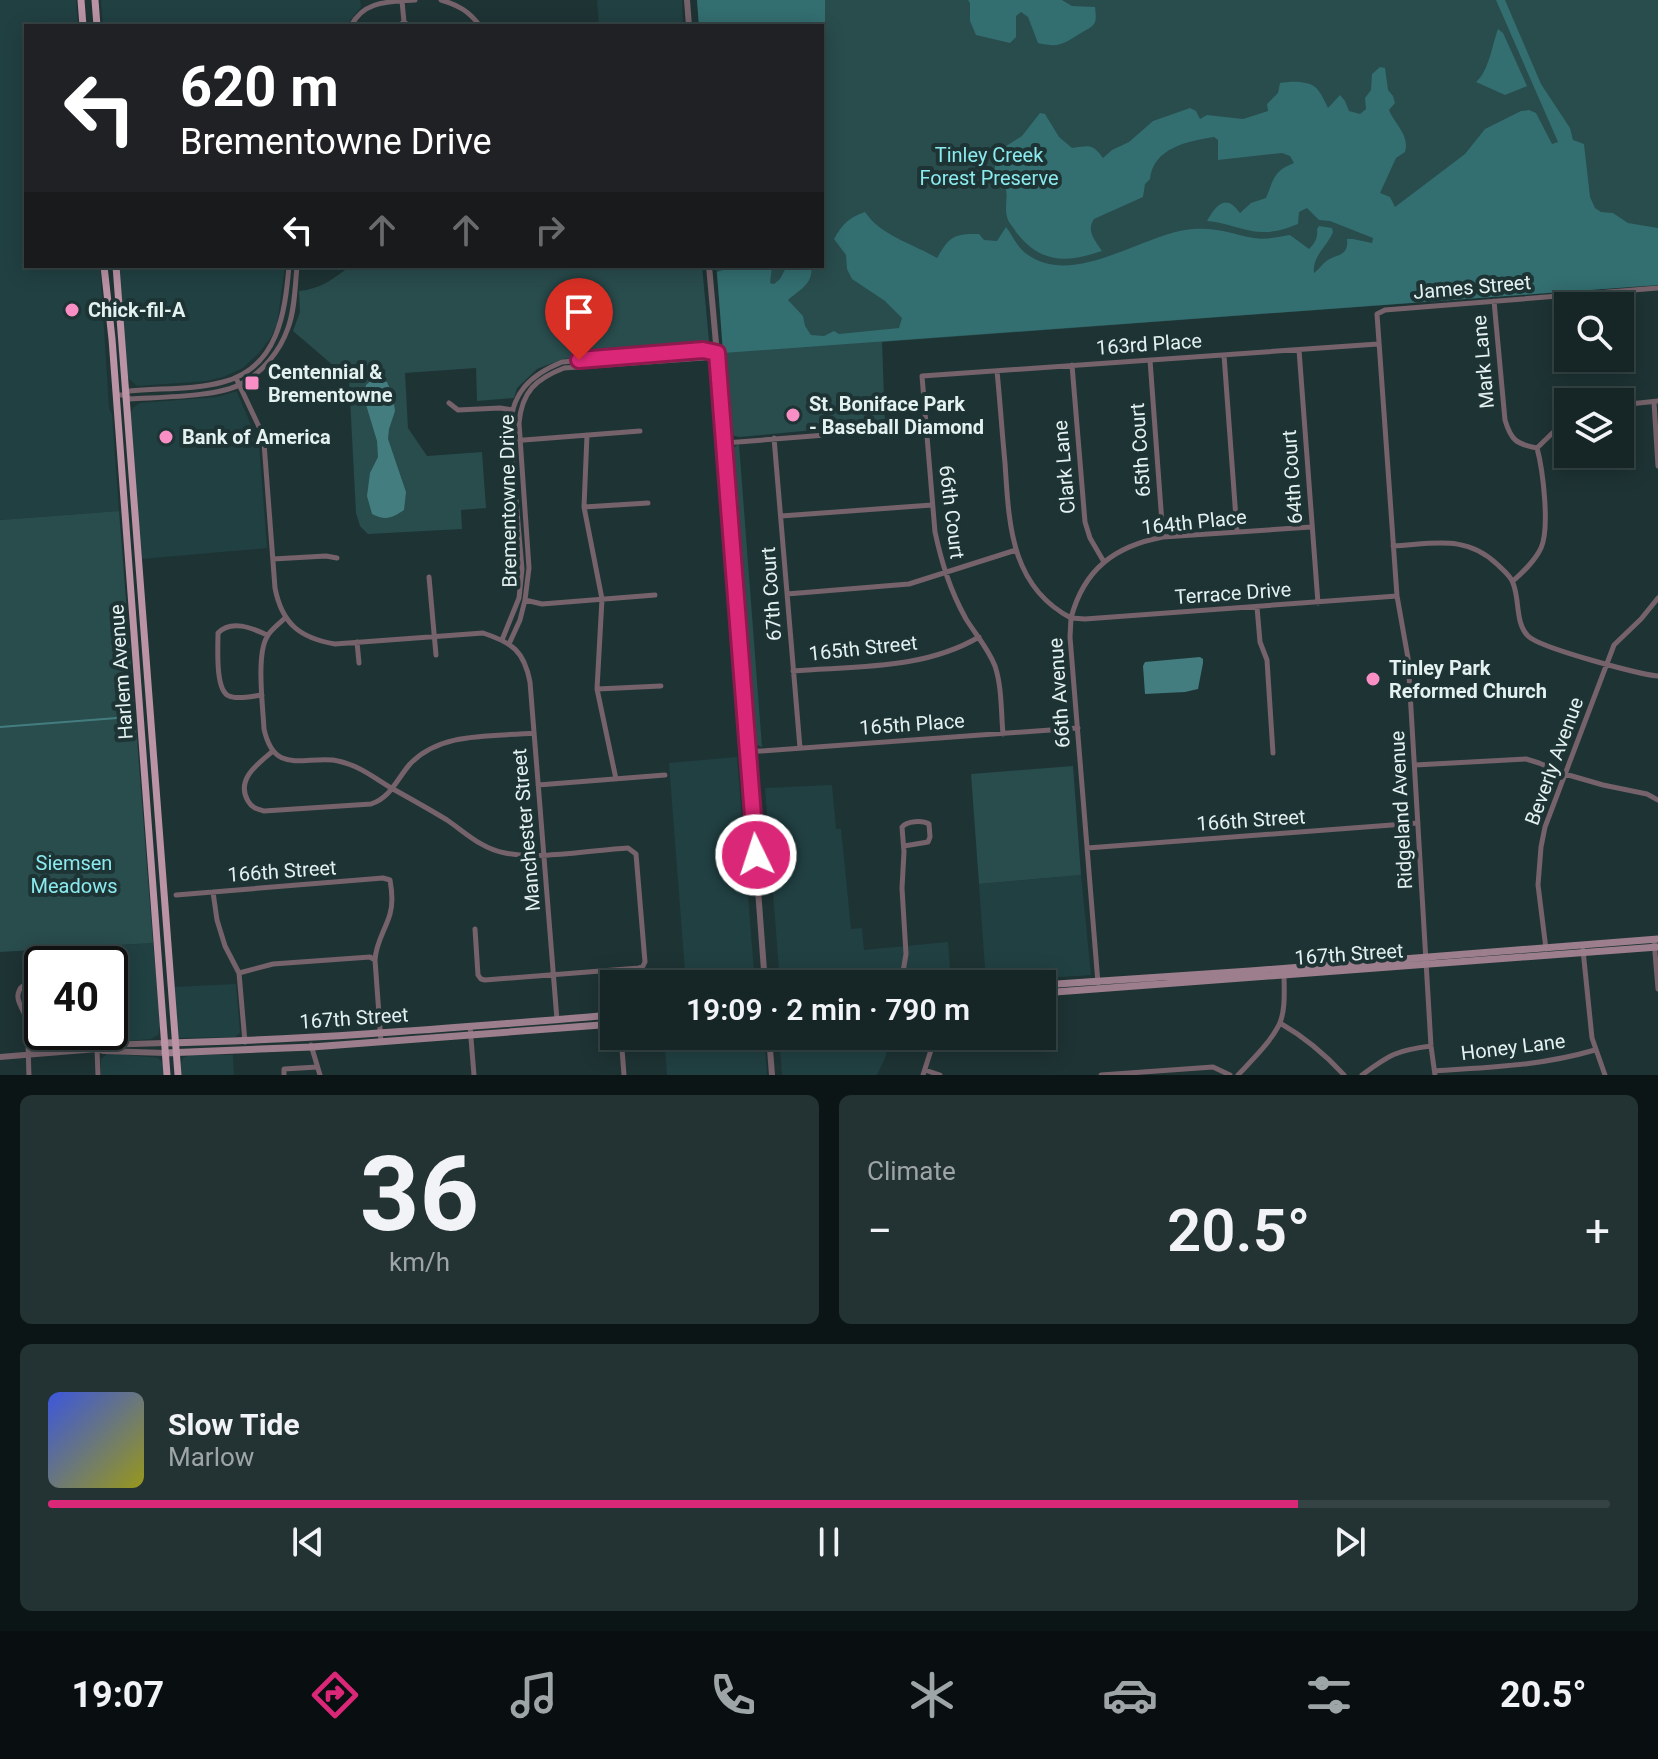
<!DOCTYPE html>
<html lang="en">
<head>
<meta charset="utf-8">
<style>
  body { margin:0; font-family:Roboto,sans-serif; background:#233233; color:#f1f3f6; height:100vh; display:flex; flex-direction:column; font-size:30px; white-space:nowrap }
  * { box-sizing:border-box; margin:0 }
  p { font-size:26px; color:#9ea5a7 }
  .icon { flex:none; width:44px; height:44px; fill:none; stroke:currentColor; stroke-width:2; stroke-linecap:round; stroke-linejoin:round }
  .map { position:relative; height:1075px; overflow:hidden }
  .side { display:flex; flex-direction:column; gap:20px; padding:20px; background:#0c1515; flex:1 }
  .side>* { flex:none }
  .hud { position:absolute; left:24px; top:24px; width:800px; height:244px; border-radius:0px; box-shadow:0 4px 20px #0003,0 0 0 2px #354344; background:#202124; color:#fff; overflow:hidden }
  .buttons { position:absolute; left:1554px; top:292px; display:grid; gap:16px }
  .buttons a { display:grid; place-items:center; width:80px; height:80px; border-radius:0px; background:#162627; box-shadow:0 4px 20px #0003,0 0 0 2px #354344; font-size:40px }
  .speed { position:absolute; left:24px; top:946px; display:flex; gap:16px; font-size:40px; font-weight:700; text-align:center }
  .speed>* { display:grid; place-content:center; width:104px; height:104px; border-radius:50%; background:#162627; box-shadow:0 4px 20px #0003,0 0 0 2px #354344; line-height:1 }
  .speed .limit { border:4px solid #111; border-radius:12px; background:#fff; color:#111 }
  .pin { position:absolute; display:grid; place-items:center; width:68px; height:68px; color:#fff; margin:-82px -34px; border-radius:50% 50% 50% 0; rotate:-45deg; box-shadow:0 0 8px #0007 }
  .pin .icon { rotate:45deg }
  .me { position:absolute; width:88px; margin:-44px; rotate:356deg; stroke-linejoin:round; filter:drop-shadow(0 0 6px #0008) }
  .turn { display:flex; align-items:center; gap:28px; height:168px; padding:0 24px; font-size:36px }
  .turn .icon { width:104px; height:104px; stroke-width:2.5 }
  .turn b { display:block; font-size:56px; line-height:68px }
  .lanes { display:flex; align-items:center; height:76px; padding:0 24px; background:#0003; justify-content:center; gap:40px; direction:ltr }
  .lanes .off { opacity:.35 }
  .big { font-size:60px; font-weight:600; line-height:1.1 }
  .side .card { flex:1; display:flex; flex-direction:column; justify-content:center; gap:12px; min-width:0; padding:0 28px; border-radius:12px; background:#233233 }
  .side .dial { align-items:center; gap:0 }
  .dial b { font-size:104px; line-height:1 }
  .song { display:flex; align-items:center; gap:24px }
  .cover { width:96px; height:96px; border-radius:12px; background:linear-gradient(135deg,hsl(230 70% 55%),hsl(60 70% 35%)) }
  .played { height:8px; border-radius:4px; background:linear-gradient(90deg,#db2777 80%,#354344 80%) }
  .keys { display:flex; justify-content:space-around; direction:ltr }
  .heat { display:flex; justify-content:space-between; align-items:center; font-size:44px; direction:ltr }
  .side .tiles { flex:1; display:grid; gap:20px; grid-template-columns:1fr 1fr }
  .card:last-child { grid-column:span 2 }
  .trip { position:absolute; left:600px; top:970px; width:456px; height:80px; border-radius:0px; background:#162627; box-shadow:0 4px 20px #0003,0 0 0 2px #354344; font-weight:600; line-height:80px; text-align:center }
  .tabs { display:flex; height:128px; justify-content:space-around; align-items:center; background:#090f10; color:#9ea5a7 }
  .tabs .icon { width:56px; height:56px }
  .tabs .current { color:#db2777 }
  .tabs b { font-size:36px; color:#f1f3f6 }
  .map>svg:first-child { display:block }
  .built { fill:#214042 }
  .green { fill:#294c4d }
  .forest { fill:#336e70 }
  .water { fill:#437d80 }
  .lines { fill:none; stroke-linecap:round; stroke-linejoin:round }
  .stream { stroke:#437d80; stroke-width:2 }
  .minor { stroke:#75626a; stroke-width:5 }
  .tertiary { stroke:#75626a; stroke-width:6 }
  .secondary { stroke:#9c7e8c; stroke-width:7 }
  .primary { stroke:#ba93a5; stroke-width:7 }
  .route-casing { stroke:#8e194d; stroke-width:20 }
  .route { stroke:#db2777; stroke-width:14 }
  .poi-dot { fill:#fa8fc6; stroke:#1e3334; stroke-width:3 }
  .labels { text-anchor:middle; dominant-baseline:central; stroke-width:8; stroke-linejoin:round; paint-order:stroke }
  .park-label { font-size:20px; fill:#8aeaee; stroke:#1e3334 }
  .street-label { font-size:20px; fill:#e4f1f1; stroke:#1e3334 }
  .poi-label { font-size:20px; font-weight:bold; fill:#e4f1f1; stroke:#1e3334; text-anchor:start }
</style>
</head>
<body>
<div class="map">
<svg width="1658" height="1075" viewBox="0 0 1658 1075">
  <rect width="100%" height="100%" fill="#1e3334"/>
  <path class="built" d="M 0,0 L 76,0 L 78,26 L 26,26 L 26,266 L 100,266 L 109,408 L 112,415 L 119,511 L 0,520 Z
    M 101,0 L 360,0 L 361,7 L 346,26 L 103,26 Z
    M 597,0 L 682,0 L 683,26 L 599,26 Z
    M 119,266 L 285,266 L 277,324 L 271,337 L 259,353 L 243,368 L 223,377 L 206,381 L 137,386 L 127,377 Z
    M 234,392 L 237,392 L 259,444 L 267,548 L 141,559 L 130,413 L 134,407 L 140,403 L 217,397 Z
    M 737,757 L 755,984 L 686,984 L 669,763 Z
    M 832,785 L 836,829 L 841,829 L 851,929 L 862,928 L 864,950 L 948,942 L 951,983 L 780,984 L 765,788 Z
    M 1081,875 L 1091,975 L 986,982 L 979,884 Z
    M 153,943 L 161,1022 L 158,1035 L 151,1039 L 82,1045 L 81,1032 L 110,1032 L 110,964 L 76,964 L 75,948 Z
    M 236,984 L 240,1033 L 235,1037 L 178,1038 L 174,987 Z
    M 664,1036 L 764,1036 L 767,1075 L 667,1075 Z
    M 779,1036 L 890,1036 L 885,1058 L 877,1075 L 782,1075 Z
    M 108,1053 L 158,1058 L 163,1063 L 164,1075 L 101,1075 L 101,1059 Z
    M 190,1055 L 233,1055 L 234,1075 L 180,1075 L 180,1065 L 183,1058 Z"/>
  <path class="green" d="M 697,0 L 1658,0 L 1658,285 L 882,342 L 885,423 L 740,437 L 734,436 L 731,431 L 716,266 L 822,266 L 822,26 L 699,26 Z
    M 350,266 L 702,266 L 709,341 L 705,347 L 563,359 L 537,369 L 517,388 L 514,398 L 477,401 L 476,368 L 405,373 L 408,428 L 427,456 L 482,452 L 486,508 L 461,510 L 462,529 L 368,534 L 360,526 L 356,513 L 349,379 L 293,331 L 300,312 L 299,291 C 320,289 334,279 350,266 Z
    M 739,444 L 762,747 L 757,745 L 756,741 L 733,452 L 733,448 Z
    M 119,511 L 153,943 L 0,952 L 0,520 Z
    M 1073,766 L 1081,875 L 979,884 L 971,774 Z"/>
  <path class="forest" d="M 697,0 L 825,0 L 825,32 L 822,46 L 822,26 L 699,26 Z
    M 968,0 L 1062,0 L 1072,6 L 1095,7 C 1097,24 1096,25 1081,33 C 1063,44 1060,48 1038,43 L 1028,17 L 1021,12 L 1016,16 L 1016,37 L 1010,43 L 976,35 L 970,21 L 970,3 Z
    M 1496,0 L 1505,0 L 1541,84 L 1570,128 L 1573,140 L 1584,144 L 1590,197 L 1595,208 L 1601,212 L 1613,213 L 1628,223 L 1658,228 L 1658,285 L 723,353 L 717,272 L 723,270 L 728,266 L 772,266 L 770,283 L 774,284 L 780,279 L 787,266 L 811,266 C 814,284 799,290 788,300 L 803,316 L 805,326 L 811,335 L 824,336 L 834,331 L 839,334 L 899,328 L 902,318 L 885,301 L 852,279 L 847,269 L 846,255 L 834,239 C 842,224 850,217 865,212 C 881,236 914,244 937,258 C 950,236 953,234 979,234 L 984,240 L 997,241 L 1006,227 C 1012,235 1017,246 1024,252 C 1072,291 1142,233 1193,229 C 1217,227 1232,234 1254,238 C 1266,240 1278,237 1290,235 L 1309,249 C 1315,243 1318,238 1317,229 L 1319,226 L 1332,228 L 1333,232 C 1327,247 1312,256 1314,273 C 1318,270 1321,266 1324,263 C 1335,253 1349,258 1347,239 L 1353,239 L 1372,243 L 1373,238 L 1330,221 L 1319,220 L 1307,208 L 1299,212 L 1298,224 C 1288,228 1277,232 1266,232 C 1246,233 1227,222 1207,221 C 1216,205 1226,193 1240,213 L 1251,203 L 1266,198 C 1274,178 1274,171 1294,163 L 1290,156 L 1282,153 L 1218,160 L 1218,140 L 1214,137 C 1188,141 1153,148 1150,179 L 1145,184 L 1143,197 L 1094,219 C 1086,231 1095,240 1102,251 C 1066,263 1041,264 1016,232 C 1014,228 1011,225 1009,222 C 1000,205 1016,188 995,177 C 992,164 1000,160 1003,148 L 1022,136 L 1040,113 L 1045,114 L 1059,137 L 1072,148 C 1089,146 1092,143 1103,158 L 1112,150 L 1129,142 L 1153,121 L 1190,108 L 1196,111 L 1200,119 L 1207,115 L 1243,119 L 1268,111 L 1267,104 L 1278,93 L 1280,83 C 1291,81 1311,80 1318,90 C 1322,95 1325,102 1328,108 L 1340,95 L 1345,101 L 1349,111 L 1360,114 L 1366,109 L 1365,98 L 1371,90 L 1372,74 L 1380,67 L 1385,68 L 1388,90 L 1393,96 L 1395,103 L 1389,110 C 1395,125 1410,135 1405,152 L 1396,158 L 1380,193 L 1390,197 L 1395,207 L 1465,154 L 1485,129 L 1521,111 L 1529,110 L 1536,113 L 1552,144 L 1558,142 Z
    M 1498,29 L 1503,33 L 1527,86 L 1505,95 L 1476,82 C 1489,71 1492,45 1498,29 Z"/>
  <path class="water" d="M 374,378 L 387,382 L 393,396 L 395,411 L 389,429 L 388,439 L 406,492 L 404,510 C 392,518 386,521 372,514 L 367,496 L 370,473 L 378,457 L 377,441 L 364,398 L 366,385 Z
    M 1200,657 L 1203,659 L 1203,663 L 1198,689 L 1185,692 L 1145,694 L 1143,666 L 1145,662 Z"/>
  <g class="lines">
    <path class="stream" d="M 0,727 L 130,717"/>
    <path class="minor" d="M 441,0 C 458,5 469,11 480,26
      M 402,1 L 404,22
      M 351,26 C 364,0 390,2 415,0
      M 398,26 L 404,22 L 409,26
      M 1494,301 L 1505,420 C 1511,440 1516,444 1537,448 C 1543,470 1550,528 1541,548 C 1535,561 1523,572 1513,581
      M 1299,350 L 1318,603
      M 1224,355 L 1237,532
      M 1150,360 L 1163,537
      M 1072,365 L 1085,522 L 1090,538 L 1104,562
      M 997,371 C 1000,401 1002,432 1005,463 C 1009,523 1010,586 1071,618 L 1070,637 L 1098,983
      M 236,378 L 261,431 L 264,443 L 275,588 C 282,624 300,638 335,644 L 483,633 C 513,643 524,651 530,682 L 557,1020
      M 116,395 L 126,395 L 129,391 C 159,388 195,390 223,382 C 278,368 285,313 289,266
      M 126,395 L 130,399 C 158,397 219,397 241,384 C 263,372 280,351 288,328 C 295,309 295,286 297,266
      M 1654,402 L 1658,466
      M 449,403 L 458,410 L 500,408 L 513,410
      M 1620,405 L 1658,401
      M 587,435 L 584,507 L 602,599 L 597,689 L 616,779
      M 774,438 L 800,748
      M 511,441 L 640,431
      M 725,443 L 927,427
      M 1537,448 L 1568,418
      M 584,507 L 648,503
      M 781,516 L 932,505
      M 1311,527 L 1163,537 C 1115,546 1084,569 1071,618 L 1085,619 L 1397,596
      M 1393,546 C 1433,544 1466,534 1498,565 C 1503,570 1511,576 1513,583 C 1520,600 1515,623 1528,636 C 1540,648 1638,674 1658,676
      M 273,559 L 326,556 L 337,558
      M 429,577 L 436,655
      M 787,594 L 909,584 L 1016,550
      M 525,600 L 542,604 L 655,595
      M 1257,607 L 1260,642 L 1267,660 L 1273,753
      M 285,618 C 279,624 270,630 267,637 C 256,655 263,707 264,729 C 274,774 301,757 333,760 C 340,761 349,764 356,767 C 369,773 381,782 393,789 C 411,799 429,809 447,820 C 466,833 482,849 505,853 C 539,860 593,850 628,848 L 636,854 L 645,962 L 643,966 L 639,968 L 485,980 L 481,979 L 478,975 L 475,929
      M 502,640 L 519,598 L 522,569 L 510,430 C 511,393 530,375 562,362 L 703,350 L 717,353
      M 357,642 L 359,663
      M 509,644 L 520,620 L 525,600 L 529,568 L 519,423 C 522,391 536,379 564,368 L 704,358 L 716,354
      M 793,671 C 855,666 923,670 979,637
      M 597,689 L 661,686
      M 262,695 C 253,696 237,700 229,696 C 215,691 218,647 218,633 C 231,619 252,628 267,635
      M 1003,734 C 1001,712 1002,687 995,666 C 988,648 976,635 966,619 C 950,590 942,564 935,532 L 922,376 L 1378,344
      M 273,751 C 259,763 235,779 248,801 C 252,808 257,809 264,811 L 371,804 C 391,797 397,779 410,764 C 441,731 493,737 534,733
      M 748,752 L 1078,728
      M 1415,765 L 1526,759 L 1539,763 L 1565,774 L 1603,785 L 1647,794 L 1658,800
      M 538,785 L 665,775
      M 1087,848 L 1418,823
      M 213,892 L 217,920 L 225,946 L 239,973 L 245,1042
      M 176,895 L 383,878 L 390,880 C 392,891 393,904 390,914 C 385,931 376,942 375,960 L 381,1042
      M 1654,940 L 1658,989
      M 1546,949 L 1538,885 L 1541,847 L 1545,827 L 1614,645 L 1641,619 L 1658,598
      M 1583,950 L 1592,1038 L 1605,1075
      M 239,973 L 273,964 L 370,957 L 375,960
      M 901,984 L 906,954 L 902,888 L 904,852 L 902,827 C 907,821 922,820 929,824 L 930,837 L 928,842 L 904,846
      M 25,1013 L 36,1010 L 42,1006
      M 1280,1023 C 1306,1038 1324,1053 1344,1075
      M 470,1026 L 474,1075
      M 621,1036 L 624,1075
      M 311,1045 L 320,1075
      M 97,1049 L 98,1075
      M 925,1070 L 940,1075
      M 1435,1071 C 1491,1067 1540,1066 1595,1050
      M 29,1075 C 28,1057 29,1033 25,1016 C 23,1008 15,1000 19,991 C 22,982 36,984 42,987
      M 284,1075 L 284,1069 L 317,1067
      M 923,1075 L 931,1050 L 933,1036
      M 1101,1075 L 1213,1067 L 1230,1075
      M 1238,1075 C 1252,1060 1269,1044 1279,1025 C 1286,1010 1284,990 1284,973
      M 1362,1075 C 1389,1055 1397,1050 1431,1046
      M 1435,1075 L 1431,1046 L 1408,658 L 1397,596 L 1377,314 L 1385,310 L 1658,288"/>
    <path class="tertiary" d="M 687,0 L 689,26
      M 709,266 L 725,443 L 765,984
      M 769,1036 L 772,1075
      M 97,1049 L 102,1045 L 164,1043
      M 0,1057 L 97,1049 L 104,1051 L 165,1053"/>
    <path class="secondary" d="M 1042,985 L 1250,971 L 1658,939
      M 1042,993 L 1658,947
      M 164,1043 C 314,1040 464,1027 614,1015
      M 165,1053 L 312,1047 L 614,1024"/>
    <path class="primary" d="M 81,0 L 83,26
      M 95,0 L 97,26
      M 104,266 L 112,339 L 167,1075
      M 116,266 L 178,1075"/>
  </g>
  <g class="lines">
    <defs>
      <path id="route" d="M 579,360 L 703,350 L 717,353 L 756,855"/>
    </defs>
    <use href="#route" class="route-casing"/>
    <use href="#route" class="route"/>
  </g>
  <g class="poi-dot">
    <circle cx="72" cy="310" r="8"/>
    <rect x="244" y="375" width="16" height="16" rx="4"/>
    <circle cx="793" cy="415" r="8"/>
    <circle cx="166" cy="437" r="8"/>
    <circle cx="1373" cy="679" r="8"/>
  </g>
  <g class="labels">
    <g class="park-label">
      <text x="989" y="155">Tinley Creek<tspan x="989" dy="23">Forest Preserve</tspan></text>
      <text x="74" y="863">Siemsen<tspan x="74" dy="23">Meadows</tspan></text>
    </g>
    <g class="street-label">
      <text transform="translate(1472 287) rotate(-5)">James Street</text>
      <text transform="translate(1149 344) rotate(-4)">163rd Place</text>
      <text transform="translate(1483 362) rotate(-95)">Mark Lane</text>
      <text transform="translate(1140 450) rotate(-94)">65th Court</text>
      <text transform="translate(1064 467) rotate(-95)">Clark Lane</text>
      <text transform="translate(1292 477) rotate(-94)">64th Court</text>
      <text transform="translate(508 501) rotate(-91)">Brementowne Drive</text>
      <text transform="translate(952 512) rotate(83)">66th Court</text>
      <text transform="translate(1194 522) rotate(-6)">164th Place</text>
      <text transform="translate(1233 593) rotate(-4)">Terrace Drive</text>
      <text transform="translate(771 594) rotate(-94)">67th Court</text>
      <text transform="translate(863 648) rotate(-6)">165th Street</text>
      <text transform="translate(121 672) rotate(-94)">Harlem Avenue</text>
      <text transform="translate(1059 693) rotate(-94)">66th Avenue</text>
      <text transform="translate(912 724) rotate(-4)">165th Place</text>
      <text transform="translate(1554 761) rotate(-70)">Beverly Avenue</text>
      <text transform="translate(1401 810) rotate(-93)">Ridgeland Avenue</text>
      <text transform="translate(1251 820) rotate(-4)">166th Street</text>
      <text transform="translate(526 830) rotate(-95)">Manchester Street</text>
      <text transform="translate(282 871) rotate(-4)">166th Street</text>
      <text transform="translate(1349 954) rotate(-4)">167th Street</text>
      <text transform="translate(354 1018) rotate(-4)">167th Street</text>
      <text transform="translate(1513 1047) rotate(-7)">Honey Lane</text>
    </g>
    <g class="poi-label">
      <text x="88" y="310">Chick-fil-A</text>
      <text x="268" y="372">Centennial &amp;<tspan x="268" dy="23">Brementowne</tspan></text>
      <text x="809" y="404">St. Boniface Park<tspan x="809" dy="23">- Baseball Diamond</tspan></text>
      <text x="182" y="437">Bank of America</text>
      <text x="1389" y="668">Tinley Park<tspan x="1389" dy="23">Reformed Church</tspan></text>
    </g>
  </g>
</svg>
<div class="buttons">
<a><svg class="icon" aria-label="search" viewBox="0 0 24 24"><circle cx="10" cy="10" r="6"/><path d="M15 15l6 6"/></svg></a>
<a><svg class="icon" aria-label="layers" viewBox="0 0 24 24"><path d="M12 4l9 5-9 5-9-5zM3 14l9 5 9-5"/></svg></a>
</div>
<div class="speed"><div class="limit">40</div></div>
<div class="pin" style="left:579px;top:360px;background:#d93025"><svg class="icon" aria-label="arrive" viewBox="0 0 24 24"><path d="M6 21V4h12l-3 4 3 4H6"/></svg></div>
<svg class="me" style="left:756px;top:855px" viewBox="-20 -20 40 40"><circle r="17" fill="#db2777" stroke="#fff" stroke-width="3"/><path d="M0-11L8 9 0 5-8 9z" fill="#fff"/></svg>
<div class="trip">19:09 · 2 min · 790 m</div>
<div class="hud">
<div class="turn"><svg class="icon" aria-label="left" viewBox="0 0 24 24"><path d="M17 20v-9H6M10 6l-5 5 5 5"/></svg><div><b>620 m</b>Brementowne Drive</div></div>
<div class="lanes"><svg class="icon" aria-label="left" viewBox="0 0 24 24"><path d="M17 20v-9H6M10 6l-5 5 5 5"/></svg><svg class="icon off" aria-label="ahead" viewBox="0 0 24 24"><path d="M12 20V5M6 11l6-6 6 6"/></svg><svg class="icon off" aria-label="ahead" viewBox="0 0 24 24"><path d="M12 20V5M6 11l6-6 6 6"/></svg><svg class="icon off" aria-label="right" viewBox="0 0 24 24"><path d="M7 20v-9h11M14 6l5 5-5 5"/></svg></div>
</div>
</div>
<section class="side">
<div class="tiles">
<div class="card dial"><b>36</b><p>km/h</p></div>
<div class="card"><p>Climate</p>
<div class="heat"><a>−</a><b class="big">20.5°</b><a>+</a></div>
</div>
<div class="card">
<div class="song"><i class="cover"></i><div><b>Slow Tide</b><p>Marlow</p></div></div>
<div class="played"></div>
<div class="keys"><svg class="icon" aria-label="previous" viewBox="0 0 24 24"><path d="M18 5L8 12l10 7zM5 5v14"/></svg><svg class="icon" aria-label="pause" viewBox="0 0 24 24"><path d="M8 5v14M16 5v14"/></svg><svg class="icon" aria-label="next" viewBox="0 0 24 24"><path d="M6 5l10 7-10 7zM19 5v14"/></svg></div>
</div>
</div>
</section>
<nav class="tabs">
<b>19:07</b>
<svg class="icon current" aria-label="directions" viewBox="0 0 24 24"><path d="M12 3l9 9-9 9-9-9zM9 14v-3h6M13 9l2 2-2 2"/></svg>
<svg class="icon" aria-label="music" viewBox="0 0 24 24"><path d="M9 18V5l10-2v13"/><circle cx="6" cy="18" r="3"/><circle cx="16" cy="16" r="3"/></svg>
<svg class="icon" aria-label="phone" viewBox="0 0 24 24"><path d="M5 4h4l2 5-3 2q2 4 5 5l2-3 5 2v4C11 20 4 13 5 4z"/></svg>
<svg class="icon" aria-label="climate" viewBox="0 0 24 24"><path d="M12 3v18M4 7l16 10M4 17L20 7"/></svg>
<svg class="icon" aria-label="car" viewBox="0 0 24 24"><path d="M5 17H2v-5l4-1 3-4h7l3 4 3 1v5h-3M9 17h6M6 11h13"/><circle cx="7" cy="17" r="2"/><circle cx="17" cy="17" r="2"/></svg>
<svg class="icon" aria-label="filters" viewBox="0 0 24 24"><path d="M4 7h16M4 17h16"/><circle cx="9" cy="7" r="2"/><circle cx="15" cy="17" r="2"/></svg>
<b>20.5°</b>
</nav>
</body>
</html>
